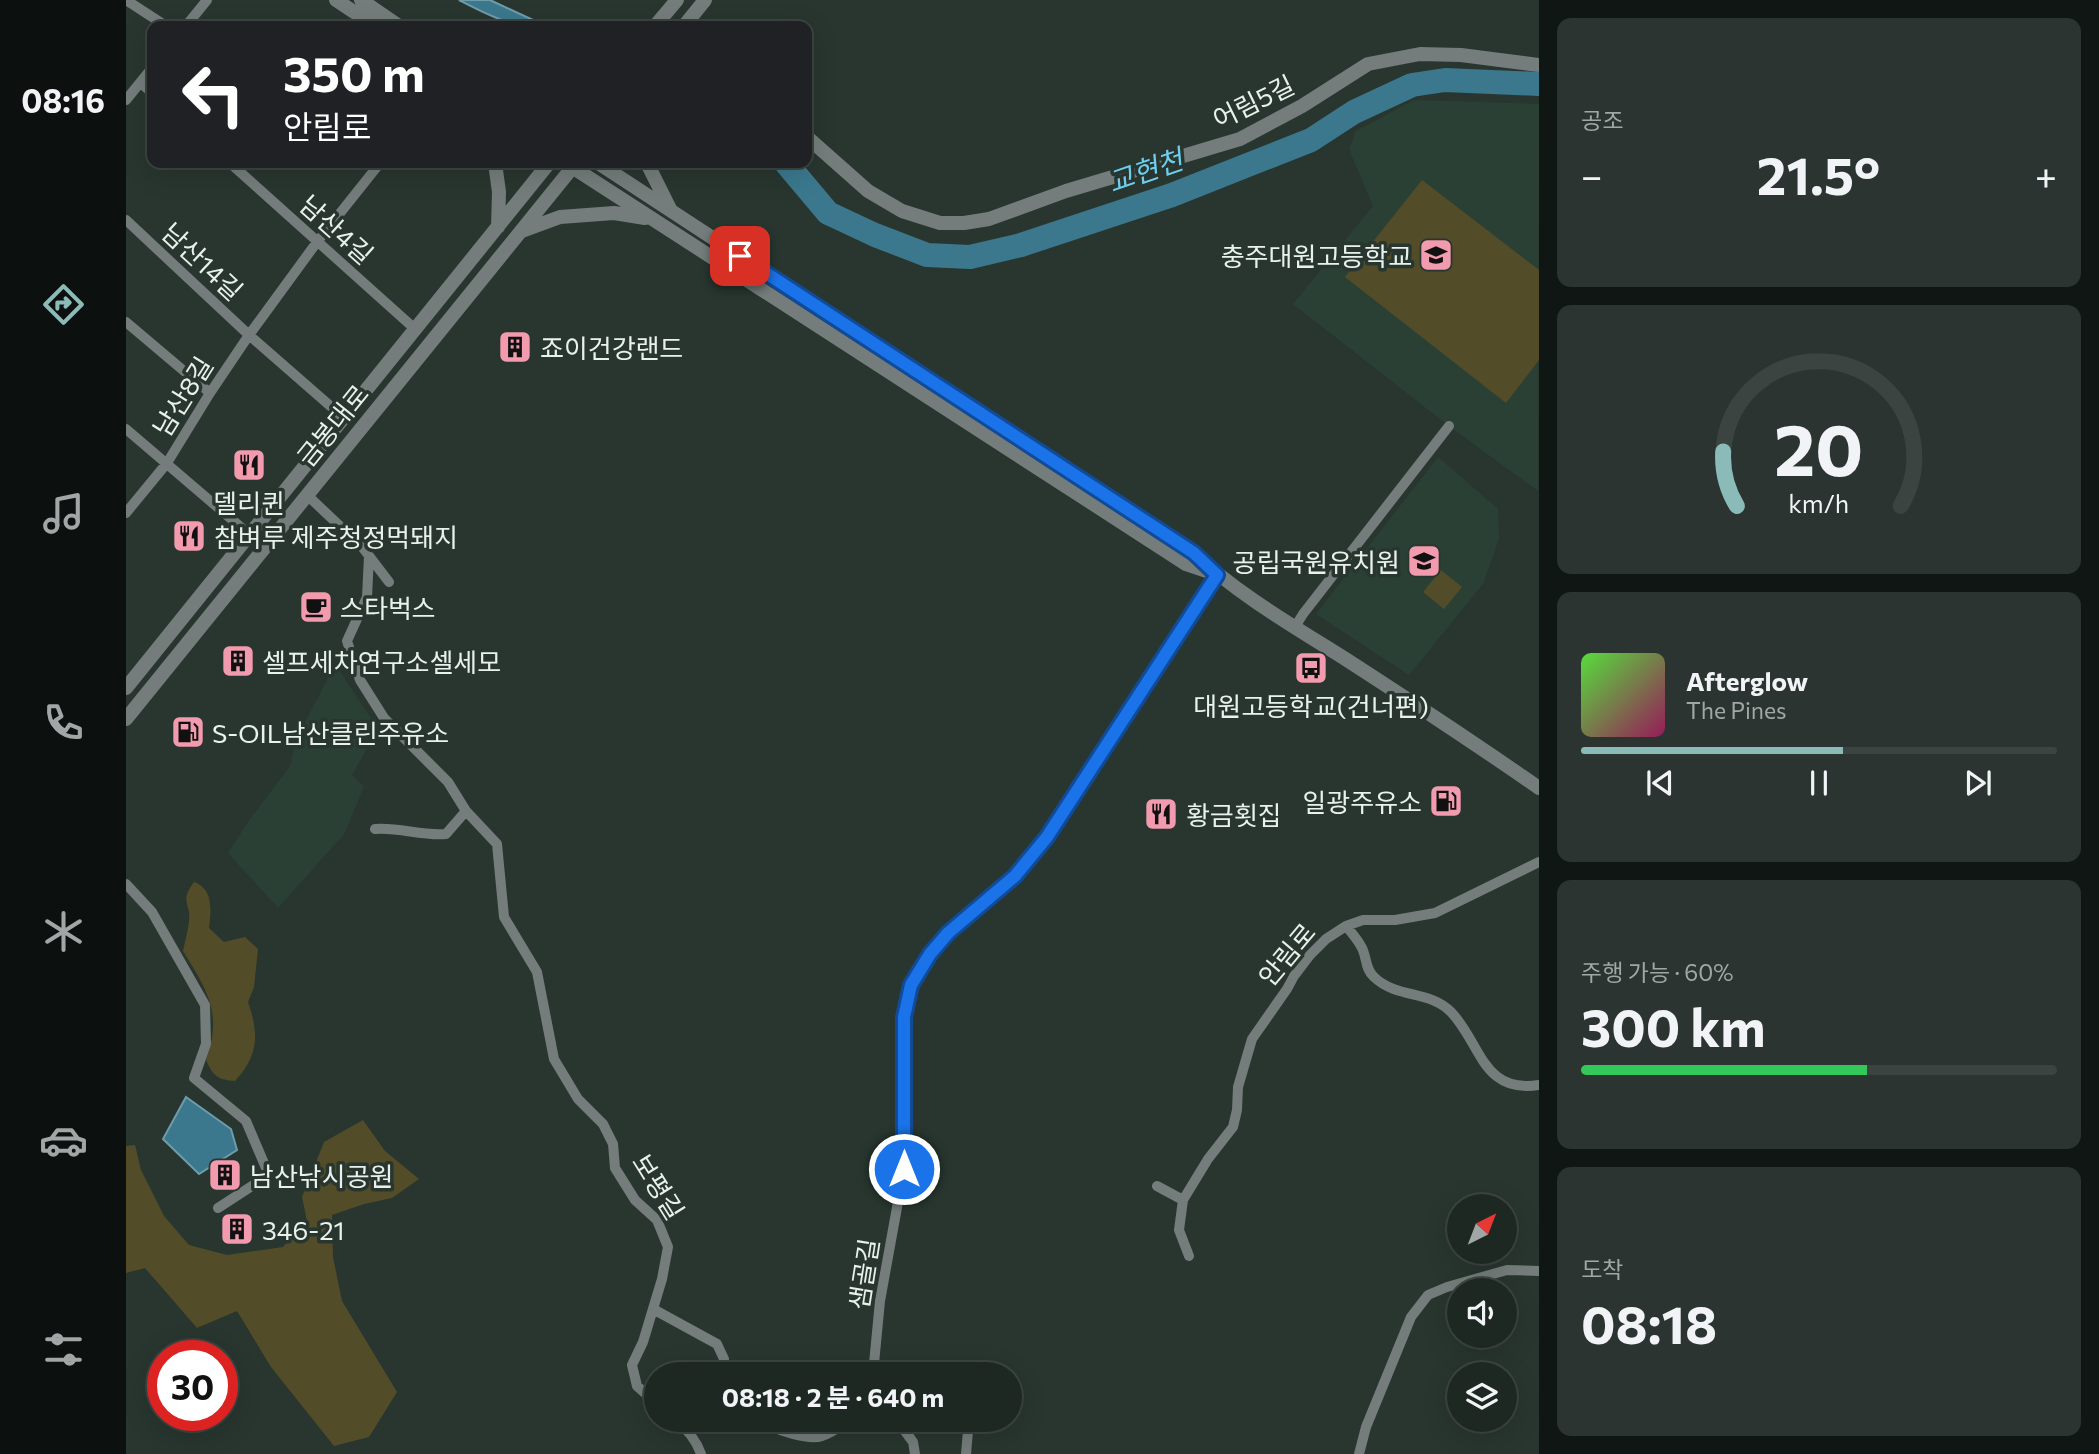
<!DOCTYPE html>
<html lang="ko">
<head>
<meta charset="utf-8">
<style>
  body { margin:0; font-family:Commissioner,"Noto Sans KR",sans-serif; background:#2b3430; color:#f1f3f6; height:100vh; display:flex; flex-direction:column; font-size:26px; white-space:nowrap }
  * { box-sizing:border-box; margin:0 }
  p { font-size:23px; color:#a1a6a6 }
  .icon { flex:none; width:38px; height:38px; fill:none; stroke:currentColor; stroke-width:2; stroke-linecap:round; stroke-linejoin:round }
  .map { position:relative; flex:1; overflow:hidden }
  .drawer { display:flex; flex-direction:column; gap:18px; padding:18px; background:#101613; width:560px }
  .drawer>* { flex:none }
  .guide { position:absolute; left:21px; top:21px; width:665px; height:147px; border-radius:14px; box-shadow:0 7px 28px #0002,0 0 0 2px #3c4441; background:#202124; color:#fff; overflow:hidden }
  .needle { width:46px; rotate:42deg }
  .buttons { position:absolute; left:1321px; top:1194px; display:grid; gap:14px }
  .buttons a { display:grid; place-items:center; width:70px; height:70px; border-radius:50%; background:#1e2823; box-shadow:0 7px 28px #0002,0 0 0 2px #3c4441; font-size:35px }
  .speed { position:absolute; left:21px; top:1340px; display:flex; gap:14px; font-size:35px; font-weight:700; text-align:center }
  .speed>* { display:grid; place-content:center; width:91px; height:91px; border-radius:50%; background:#1e2823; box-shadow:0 7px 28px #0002,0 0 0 2px #3c4441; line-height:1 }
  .speed .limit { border:10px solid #d22; background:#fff; color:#111 }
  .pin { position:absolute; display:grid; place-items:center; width:60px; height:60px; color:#fff; margin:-30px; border-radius:14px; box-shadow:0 4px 10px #0006 }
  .me { position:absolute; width:77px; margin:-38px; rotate:0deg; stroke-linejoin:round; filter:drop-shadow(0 0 5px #0008) }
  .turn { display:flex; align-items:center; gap:24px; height:147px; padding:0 21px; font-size:32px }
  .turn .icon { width:91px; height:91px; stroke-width:2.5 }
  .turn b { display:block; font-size:49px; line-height:60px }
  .big { font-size:52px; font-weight:700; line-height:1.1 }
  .drawer .tile { flex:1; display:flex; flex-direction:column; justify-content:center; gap:10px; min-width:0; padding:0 24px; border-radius:14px; background:#2b3430 }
  .drawer .dial { align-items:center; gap:0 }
  .dial svg { height:182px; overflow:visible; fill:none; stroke:#3c4441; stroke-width:7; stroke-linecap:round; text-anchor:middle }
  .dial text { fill:#f1f3f6; stroke:none }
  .song { display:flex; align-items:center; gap:21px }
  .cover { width:84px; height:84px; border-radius:10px; background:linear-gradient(135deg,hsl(110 70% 55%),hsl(330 70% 35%)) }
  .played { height:7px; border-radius:4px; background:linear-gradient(90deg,#8bbbb9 55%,#3c4441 55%) }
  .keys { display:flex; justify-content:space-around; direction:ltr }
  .heat { display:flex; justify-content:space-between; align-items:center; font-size:38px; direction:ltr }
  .charge { height:10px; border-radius:5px; background:linear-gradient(90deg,#34c759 60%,#3c4441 0) }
  .trip { position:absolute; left:518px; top:1362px; width:378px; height:70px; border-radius:35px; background:#1e2823; box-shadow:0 7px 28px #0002,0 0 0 2px #3c4441; font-weight:700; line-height:70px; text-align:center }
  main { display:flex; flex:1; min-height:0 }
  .tabs { display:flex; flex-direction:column; width:126px; justify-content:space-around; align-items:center; background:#0c100e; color:#a1a6a6 }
  .tabs .icon { width:49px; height:49px }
  .tabs .current { color:#8bbbb9 }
  .tabs b { font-size:32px; color:#f1f3f6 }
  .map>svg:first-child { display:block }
  .built { fill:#2b4035 }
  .green { fill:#534c28 }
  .water { fill:#3b788d; stroke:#6f9caa; stroke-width:2 }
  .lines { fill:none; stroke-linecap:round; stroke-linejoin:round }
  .river { stroke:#3b788d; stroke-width:24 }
  .minor { stroke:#747c7c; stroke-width:10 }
  .tertiary { stroke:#747c7c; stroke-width:14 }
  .route-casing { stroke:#114b97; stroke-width:18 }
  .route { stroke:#1a73e8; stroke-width:12 }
  .labels { text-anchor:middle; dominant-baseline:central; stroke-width:7; stroke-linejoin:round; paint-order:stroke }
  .street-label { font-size:26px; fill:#e9f1ec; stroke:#28362f }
  .poi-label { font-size:26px; fill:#e9f1ec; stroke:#28362f; text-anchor:start }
  .water-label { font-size:28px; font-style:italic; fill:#6fceee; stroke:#28362f }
</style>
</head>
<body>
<main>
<nav class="tabs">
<b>08:16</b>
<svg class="icon current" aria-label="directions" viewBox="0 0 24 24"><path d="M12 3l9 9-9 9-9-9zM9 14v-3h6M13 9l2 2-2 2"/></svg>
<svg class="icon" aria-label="music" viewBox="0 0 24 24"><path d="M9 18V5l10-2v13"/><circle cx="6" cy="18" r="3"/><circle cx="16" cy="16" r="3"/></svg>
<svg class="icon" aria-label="phone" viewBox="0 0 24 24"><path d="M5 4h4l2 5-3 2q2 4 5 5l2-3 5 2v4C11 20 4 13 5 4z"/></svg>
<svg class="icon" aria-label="climate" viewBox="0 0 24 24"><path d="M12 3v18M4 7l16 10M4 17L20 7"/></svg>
<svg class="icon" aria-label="car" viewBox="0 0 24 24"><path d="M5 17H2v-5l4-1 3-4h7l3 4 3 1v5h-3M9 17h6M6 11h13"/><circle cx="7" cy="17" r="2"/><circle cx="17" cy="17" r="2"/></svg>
<svg class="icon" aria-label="filters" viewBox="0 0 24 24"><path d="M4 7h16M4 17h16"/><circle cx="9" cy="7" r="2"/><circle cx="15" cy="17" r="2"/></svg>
</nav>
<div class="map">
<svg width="1413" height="1454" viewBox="0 0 1413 1454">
  <rect width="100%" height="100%" fill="#28362f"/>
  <path class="built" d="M 1288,100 L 1413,104 L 1412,491 L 1323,426 L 1167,304 L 1247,206 L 1223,149 L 1230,131 Z
    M 1312,457 L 1372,509 L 1373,539 L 1357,584 L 1283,675 L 1190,614 Z
    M 209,664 L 252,729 L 226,775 L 238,786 L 219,833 L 152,908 L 102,853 L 124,819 L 165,765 L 169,742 Z"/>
  <path class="green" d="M 1296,180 L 1413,270 L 1413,360 L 1380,403 L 1219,277 Z
    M 1315,570 L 1336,587 L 1318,609 L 1297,592 Z
    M 68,882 C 88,889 85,911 83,928 L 98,942 L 119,937 L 132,949 L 128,987 L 122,1002 C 133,1034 133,1055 109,1081 C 92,1080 87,1076 80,1060 C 97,1013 81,990 57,951 C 59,941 62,931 63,921 C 65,903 53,902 68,882 Z
    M 237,1120 L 259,1151 L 293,1179 L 266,1198 L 238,1204 L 206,1215 L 207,1257 L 216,1301 L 271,1392 L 243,1437 L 208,1446 L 145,1367 L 111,1311 L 71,1328 L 19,1268 L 0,1273 L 0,1146 L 9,1145 L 15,1170 L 38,1216 L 63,1245 L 101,1255 L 157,1247 L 181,1221 L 176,1197 L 198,1142 Z"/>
  <path class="water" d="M 333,0 L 364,0 L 420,26 C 382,26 366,17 333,0 Z
    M 60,1097 L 105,1129 L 111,1150 L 73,1174 L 37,1139 Z"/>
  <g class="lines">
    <path class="river" d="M 660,163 L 702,213 L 749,235 L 801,255 L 844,257 L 895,245 L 1046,195 L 1185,140 L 1228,112 L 1286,85 L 1319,80 L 1413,84"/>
    <path class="minor" d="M 0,0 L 40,26
      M 60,26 L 81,0
      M 15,83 L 26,93
      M 0,100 L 26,68
      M 104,163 L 289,329
      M 0,220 L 123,335 L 218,418
      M 0,322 L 84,393
      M 0,429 L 124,535
      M 181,495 L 237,548 L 263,582
      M 0,513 L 41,463 L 84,393 L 123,335 L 191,242 L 254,163
      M 243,556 L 241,597 L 221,641 L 234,680 L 258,718 L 322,782 L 340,811 L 371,844 L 378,917 L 411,972 L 428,1059 L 452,1099 L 477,1124 L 487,1144 L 489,1168 L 509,1200 L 531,1220 L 542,1247 L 536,1279 L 517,1342 L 506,1365 L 511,1386 L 530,1403
      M 1169,627 L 1177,614 L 1323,426
      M 249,829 C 273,827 295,836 320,834 L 340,811
      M 0,884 L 26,912 L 79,1005 L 80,1044 L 68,1078 L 120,1121 L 143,1175 L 92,1208
      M 1220,926 C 1226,933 1232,940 1236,948 C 1241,958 1239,969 1248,977 C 1271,999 1304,990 1325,1012 C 1355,1043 1356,1094 1413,1085
      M 1031,1186 L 1057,1200
      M 1063,1256 L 1053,1230 L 1057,1200 L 1082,1159 L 1107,1127 L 1111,1110 L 1112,1087 L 1126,1039 L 1161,989 L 1168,976 L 1184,955 L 1200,939 L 1220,926 L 1237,920 L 1269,920 L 1309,913 L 1413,862
      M 527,1309 L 591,1344 L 598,1359 L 595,1374
      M 747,1374 L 754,1301 L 778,1169 L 778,1017 L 785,985 L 804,954 L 822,933 L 889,876 L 921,837 L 1091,575
      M 833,1374 L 849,1367 L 848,1374
      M 549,1419 C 561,1429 570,1439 575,1454
      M 624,1419 C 641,1425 679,1442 696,1436 C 706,1433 716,1425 725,1419
      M 770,1419 L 787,1442 L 789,1454
      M 840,1454 L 843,1419
      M 1233,1454 L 1240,1427 L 1285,1317 L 1302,1295 L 1321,1287 L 1381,1270 L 1413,1271"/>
    <path class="tertiary" d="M 210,0 L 249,26
      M 235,0 L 273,26
      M 529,26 L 551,0
      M 558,26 L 579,0
      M 681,137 L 742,191 L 776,211 L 814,223 L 838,223 L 863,219 L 940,191 L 1114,139 L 1176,106 L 1242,64 L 1294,54 L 1335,55 L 1413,65
      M 369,163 L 373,192 L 372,227
      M 440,163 L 1060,564 L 1087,573
      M 472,163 L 1068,553 C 1114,596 1169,627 1221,660 C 1286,702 1350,744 1413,788
      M 521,163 L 544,209
      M 396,231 L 434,217 L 488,213 L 519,218
      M 0,688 L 423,163
      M 0,719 L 450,163"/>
  </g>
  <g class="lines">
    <defs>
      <path id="route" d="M 614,256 L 1068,553 L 1091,575 L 921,837 L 889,876 L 822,933 L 804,954 L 785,985 L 778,1017 L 778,1169"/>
    </defs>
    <use href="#route" class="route-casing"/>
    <use href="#route" class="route"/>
  </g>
  <defs>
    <symbol id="school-square" viewBox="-11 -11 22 22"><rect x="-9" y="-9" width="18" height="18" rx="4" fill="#f29aae" stroke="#28362f"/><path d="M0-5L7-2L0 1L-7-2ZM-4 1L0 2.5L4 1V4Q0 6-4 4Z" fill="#111"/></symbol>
    <symbol id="building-square" viewBox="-11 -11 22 22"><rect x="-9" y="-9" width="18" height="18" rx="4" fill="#f29aae" stroke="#28362f"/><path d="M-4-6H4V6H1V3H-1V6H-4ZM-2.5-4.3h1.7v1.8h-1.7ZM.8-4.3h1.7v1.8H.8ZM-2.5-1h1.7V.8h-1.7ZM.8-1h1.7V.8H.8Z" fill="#111"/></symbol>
    <symbol id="restaurant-square" viewBox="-11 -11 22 22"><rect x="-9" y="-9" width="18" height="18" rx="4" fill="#f29aae" stroke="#28362f"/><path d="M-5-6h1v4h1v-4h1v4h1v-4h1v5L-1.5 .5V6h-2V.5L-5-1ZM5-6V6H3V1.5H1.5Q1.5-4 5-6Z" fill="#111"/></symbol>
    <symbol id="cafe-square" viewBox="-11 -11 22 22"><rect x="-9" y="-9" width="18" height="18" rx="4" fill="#f29aae" stroke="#28362f"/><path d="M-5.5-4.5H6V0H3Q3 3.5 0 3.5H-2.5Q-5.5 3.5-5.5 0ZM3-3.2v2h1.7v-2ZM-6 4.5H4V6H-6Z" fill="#111"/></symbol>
    <symbol id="bus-square" viewBox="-11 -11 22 22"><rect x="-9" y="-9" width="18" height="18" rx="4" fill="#f29aae" stroke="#28362f"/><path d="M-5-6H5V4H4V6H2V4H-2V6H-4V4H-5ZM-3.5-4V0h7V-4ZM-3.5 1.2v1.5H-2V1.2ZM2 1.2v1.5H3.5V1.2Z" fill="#111"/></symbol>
    <symbol id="fuel-square" viewBox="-11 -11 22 22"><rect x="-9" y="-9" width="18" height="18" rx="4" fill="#f29aae" stroke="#28362f"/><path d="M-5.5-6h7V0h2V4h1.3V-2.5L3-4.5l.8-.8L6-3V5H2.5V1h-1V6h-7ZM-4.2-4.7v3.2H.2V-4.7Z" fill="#111"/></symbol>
  </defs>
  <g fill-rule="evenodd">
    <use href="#school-square" x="1291" y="236" width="38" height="38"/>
    <use href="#building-square" x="370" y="328" width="38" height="38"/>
    <use href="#restaurant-square" x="104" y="446" width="38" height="38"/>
    <use href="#restaurant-square" x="44" y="517" width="38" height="38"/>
    <use href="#school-square" x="1279" y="542" width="38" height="38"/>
    <use href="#cafe-square" x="171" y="588" width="38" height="38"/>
    <use href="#building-square" x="93" y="642" width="38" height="38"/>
    <use href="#bus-square" x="1166" y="649" width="38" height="38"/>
    <use href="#fuel-square" x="43" y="713" width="38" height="38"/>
    <use href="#fuel-square" x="1301" y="782" width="38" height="38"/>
    <use href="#restaurant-square" x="1016" y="795" width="38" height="38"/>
    <use href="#building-square" x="80" y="1156" width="38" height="38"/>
    <use href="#building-square" x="92" y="1210" width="38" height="38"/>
  </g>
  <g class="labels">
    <g class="street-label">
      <text transform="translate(1127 101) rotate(-26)">어림5길</text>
      <text transform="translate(211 229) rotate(42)">남산4길</text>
      <text transform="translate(77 261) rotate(43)">남산14길</text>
      <text transform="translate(56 396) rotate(-58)">남산8길</text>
      <text transform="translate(206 425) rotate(-51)">금봉대로</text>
      <text transform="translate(1160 954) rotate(-50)">안림로</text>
      <text transform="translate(533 1186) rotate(58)">보평길</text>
      <text transform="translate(737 1274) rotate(-81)">샘골길</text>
    </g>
    <g class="poi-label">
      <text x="1286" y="255" text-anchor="end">충주대원고등학교</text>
      <text x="414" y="347">죠이건강랜드</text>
      <text x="123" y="502" text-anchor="middle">델리퀸</text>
      <text x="88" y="536">참벼루 제주청정먹돼지</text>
      <text x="1274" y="561" text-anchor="end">공립국원유치원</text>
      <text x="214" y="607">스타벅스</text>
      <text x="136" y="661">셀프세차연구소셀세모</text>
      <text x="1185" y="705" text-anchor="middle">대원고등학교(건너편)</text>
      <text x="86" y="732">S-OIL남산클린주유소</text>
      <text x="1296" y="801" text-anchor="end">일광주유소</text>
      <text x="1060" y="814">황금횟집</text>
      <text x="124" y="1175">남산낚시공원</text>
      <text x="136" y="1229">346-21</text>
    </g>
    <g class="water-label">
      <text transform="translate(1019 170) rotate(-19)">교현천</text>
    </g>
  </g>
</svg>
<div class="buttons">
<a><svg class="needle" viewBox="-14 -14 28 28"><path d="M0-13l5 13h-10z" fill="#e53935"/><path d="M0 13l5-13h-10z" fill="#a1a6a6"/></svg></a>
<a><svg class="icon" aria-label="sound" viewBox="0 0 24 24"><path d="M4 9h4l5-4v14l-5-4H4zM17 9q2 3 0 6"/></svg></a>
<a><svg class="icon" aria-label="layers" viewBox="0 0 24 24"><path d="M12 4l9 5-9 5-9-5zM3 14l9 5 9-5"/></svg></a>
</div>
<div class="speed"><div class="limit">30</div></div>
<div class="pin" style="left:614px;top:256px;background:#d93025"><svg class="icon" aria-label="arrive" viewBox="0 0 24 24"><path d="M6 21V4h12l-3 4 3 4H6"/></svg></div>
<svg class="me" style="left:778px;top:1169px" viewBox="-20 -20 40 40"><circle r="17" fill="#1a73e8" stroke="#fff" stroke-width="3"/><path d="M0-11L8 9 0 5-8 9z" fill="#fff"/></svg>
<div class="trip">08:18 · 2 분 · 640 m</div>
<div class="guide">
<div class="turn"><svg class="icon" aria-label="left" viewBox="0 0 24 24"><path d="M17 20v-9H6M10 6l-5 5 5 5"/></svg><div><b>350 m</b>안림로</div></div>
</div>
</div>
<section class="drawer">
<div class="tile"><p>공조</p>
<div class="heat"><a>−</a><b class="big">21.5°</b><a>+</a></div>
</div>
<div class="tile dial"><svg viewBox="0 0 100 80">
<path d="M14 69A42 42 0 1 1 86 69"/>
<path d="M14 69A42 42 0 0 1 8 45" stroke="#8bbbb9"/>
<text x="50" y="56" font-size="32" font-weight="700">20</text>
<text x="50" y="72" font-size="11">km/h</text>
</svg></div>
<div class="tile">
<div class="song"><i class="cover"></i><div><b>Afterglow</b><p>The Pines</p></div></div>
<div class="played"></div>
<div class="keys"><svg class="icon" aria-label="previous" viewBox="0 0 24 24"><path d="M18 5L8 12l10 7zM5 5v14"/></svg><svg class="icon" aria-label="pause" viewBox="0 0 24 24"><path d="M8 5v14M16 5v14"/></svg><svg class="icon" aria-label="next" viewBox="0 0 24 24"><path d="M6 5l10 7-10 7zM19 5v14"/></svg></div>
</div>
<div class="tile"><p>주행 가능 · 60%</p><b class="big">300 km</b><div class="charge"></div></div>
<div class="tile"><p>도착</p><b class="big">08:18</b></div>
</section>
</main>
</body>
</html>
